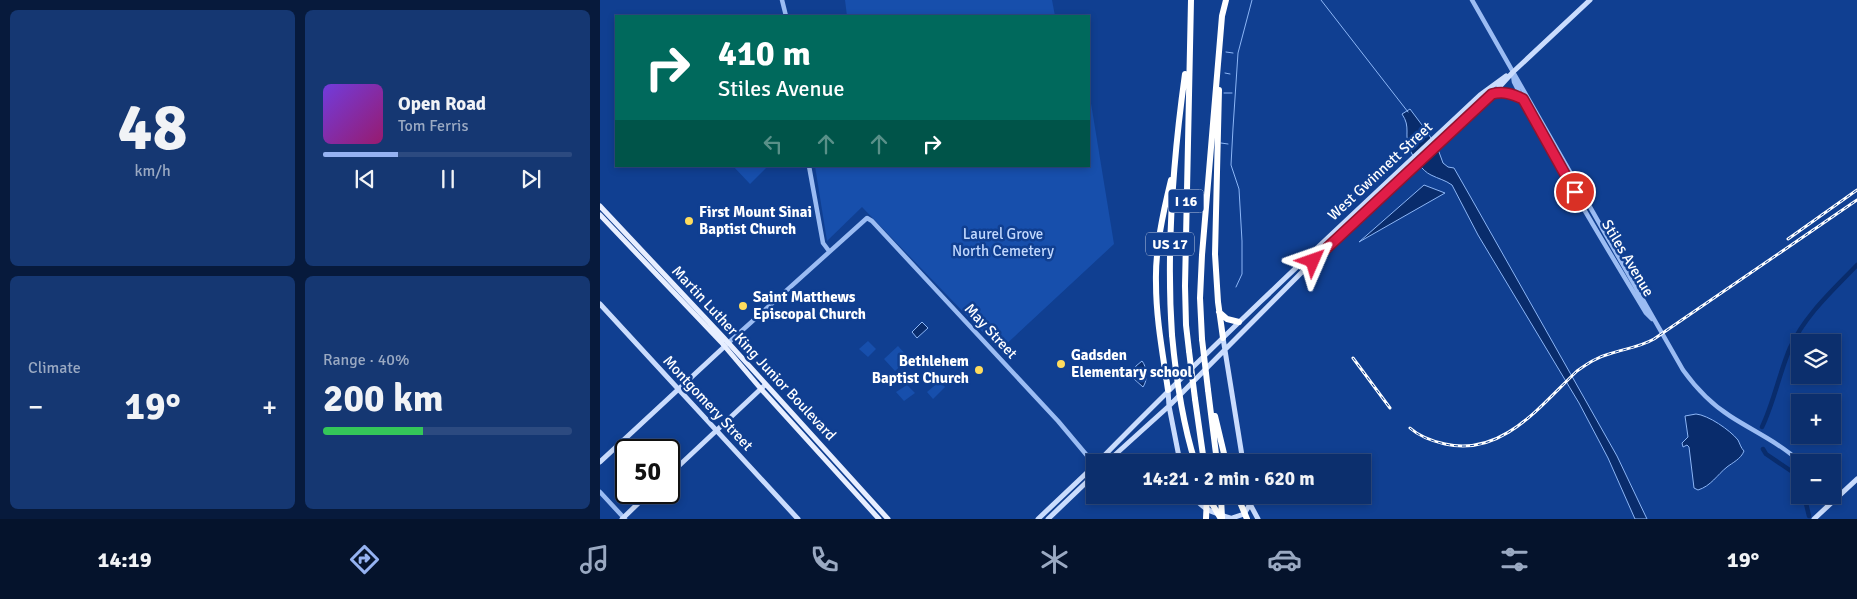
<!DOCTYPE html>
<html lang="en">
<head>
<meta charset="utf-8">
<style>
  body { margin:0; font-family:Signika,sans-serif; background:#153772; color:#f1f3f6; height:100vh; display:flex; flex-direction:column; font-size:19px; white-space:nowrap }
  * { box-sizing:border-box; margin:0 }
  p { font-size:16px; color:#9aa9c2 }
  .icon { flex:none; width:28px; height:28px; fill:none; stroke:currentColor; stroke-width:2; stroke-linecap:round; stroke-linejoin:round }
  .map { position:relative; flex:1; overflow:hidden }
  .sheet { display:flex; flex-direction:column; gap:10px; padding:10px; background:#071a3c; width:600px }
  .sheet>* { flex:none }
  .banner { position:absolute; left:15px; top:15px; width:475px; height:152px; border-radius:0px; box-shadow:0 2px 8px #0003,0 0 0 1px #2c4a80; background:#00695c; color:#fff; overflow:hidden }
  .fabs { position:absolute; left:1191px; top:334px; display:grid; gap:10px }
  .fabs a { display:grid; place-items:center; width:50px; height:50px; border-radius:0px; background:#0c2f6d; box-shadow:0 2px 8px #0003,0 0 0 1px #2c4a80; font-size:25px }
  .speed { position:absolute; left:15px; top:439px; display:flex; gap:10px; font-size:25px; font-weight:700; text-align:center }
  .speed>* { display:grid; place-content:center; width:65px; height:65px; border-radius:50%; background:#0c2f6d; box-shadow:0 2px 8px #0003,0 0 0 1px #2c4a80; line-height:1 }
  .speed .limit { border:2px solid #111; border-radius:8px; background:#fff; color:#111 }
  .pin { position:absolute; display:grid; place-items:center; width:42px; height:42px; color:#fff; margin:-21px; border:2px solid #fff; border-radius:50%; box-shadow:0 1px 5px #0007 }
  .me { position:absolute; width:55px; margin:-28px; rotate:47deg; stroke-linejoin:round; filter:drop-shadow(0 0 4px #0008) }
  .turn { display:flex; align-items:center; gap:18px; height:105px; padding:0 20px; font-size:22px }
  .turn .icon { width:65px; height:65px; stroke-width:2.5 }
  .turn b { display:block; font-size:35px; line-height:42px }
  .lanes { display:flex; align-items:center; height:48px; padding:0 20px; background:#0003; justify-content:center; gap:25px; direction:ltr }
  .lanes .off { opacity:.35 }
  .big { font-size:38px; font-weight:700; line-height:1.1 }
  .sheet .widget { flex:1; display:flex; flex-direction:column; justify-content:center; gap:8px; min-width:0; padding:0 18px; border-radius:8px; background:#153772 }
  .sheet .dial { align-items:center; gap:0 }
  .dial b { font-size:65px; line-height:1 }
  .song { display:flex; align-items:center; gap:15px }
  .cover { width:60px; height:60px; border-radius:8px; background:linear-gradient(135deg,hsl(260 70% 55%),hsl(320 70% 35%)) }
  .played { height:5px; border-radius:2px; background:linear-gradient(90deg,#95b2f1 30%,#2c4a80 30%) }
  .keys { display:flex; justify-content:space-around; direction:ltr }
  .heat { display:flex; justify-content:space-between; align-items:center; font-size:28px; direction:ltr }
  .charge { height:8px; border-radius:4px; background:linear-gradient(90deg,#34c759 40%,#2c4a80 0) }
  .sheet .tiles { flex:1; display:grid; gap:10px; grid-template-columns:repeat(2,1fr) }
  .trip { position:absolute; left:486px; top:454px; width:285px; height:50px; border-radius:0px; background:#0c2f6d; box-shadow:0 2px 8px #0003,0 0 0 1px #2c4a80; font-weight:700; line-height:50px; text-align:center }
  .tab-bar { display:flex; height:80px; justify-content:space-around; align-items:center; background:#05132c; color:#9aa9c2 }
  .tab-bar .icon { width:35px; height:35px }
  .tab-bar .on { color:#95b2f1 }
  .tab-bar b { font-size:22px; color:#f1f3f6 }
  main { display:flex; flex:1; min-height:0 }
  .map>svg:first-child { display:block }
  .green { fill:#174fac }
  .water { fill:#092c6c; stroke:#8cb6f7 }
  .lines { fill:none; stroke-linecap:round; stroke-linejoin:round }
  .stream { stroke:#8cb6f7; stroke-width:1 }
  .canal { stroke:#092c6c; stroke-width:4.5 }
  .tertiary { stroke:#9bbcf3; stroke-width:4.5 }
  .secondary { stroke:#cadcfd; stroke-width:5 }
  .primary { stroke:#e7eeff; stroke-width:5 }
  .motorway { stroke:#fff; stroke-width:6 }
  .rail-casing { stroke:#fff; stroke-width:3 }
  .rail { stroke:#103f91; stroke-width:1; stroke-dasharray:4; stroke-linecap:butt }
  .motorway-bridge { stroke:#fff; stroke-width:6 }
  .route-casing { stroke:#92132f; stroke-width:12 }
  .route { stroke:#e11d48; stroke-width:9 }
  .poi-dot { fill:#ffdc5d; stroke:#103f91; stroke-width:2 }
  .labels { text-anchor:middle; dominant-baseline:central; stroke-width:5; stroke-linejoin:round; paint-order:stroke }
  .shield { fill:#103f91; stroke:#b7c5de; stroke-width:1 }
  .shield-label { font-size:14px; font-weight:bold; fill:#fff }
  .street-label { font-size:15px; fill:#fff; stroke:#103f91 }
  .poi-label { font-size:15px; font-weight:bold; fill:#fff; stroke:#103f91; text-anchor:start }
  .park-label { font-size:15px; fill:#c2d9fe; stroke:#103f91 }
</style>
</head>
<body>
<main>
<section class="sheet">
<div class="tiles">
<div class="widget dial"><b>48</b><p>km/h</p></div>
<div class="widget">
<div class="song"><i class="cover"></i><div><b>Open Road</b><p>Tom Ferris</p></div></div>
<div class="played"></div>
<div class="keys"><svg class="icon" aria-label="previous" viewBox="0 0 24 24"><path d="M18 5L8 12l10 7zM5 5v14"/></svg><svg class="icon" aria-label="pause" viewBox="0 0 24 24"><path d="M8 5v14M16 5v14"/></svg><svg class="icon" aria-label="next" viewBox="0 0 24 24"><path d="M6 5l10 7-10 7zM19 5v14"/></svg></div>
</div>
<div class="widget"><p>Climate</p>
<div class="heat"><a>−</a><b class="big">19°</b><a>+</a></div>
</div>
<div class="widget"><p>Range · 40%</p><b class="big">200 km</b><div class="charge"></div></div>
</div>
</section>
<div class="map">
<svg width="1257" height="519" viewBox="0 0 1257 519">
  <rect width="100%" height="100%" fill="#103f91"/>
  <path class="green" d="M 245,0 L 452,0 L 455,16 L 247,16 Z
    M 489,91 L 514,244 L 400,350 L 262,207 L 227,241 L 215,166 L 489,166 Z
    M 133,166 L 168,166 L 150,184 Z
    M 268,341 L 276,349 L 268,357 L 259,349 Z
    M 298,346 L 309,358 L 295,371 L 284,359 Z
    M 340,381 L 345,387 L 333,399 L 327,392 Z
    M 307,385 L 315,393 L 304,401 L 296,392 Z"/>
  <path class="water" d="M 810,109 L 828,133 L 839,152 L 843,163 L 848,167 L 854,168 L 870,196 L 1017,456 L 1047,519 L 1035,519 L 1008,458 L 979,403 L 878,235 L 852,185 C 845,180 839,179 831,175 C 822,171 813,157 809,148 C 804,135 811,127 802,114 Z
    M 824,185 L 845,193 L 759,242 Z
    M 322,322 L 328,328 L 317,338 L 312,332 Z
    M 542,361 C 547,367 548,380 543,387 L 533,378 L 532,374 L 536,366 Z
    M 1096,414 C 1108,415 1130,430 1138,440 C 1140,444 1141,448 1144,451 C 1141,459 1132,463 1127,467 C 1117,475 1111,486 1098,490 L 1094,488 L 1089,447 L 1087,445 L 1083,447 L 1082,443 L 1088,437 L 1085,416 Z"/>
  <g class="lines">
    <path class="stream" d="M 721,0 L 808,112
      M 626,52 L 633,53
      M 625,73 L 630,74
      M 624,93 L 632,93
      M 621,143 L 628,144
      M 636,287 L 642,274 L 642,241 L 639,189 L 631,165 L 633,128 L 638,53 L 652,0"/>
    <path class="canal" d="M 1162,427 C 1174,402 1179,374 1190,348 C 1205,315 1233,290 1257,265
      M 1163,449 L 1166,454 L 1197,475 L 1200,483
      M 1204,495 L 1209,516"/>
    <path class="tertiary" d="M 182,0 L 186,16
      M 872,0 L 1083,370 C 1096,388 1111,404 1130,416 C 1153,431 1180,443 1200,462
      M 913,75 L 914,82 C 954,161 1000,237 1046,313 L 1052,319
      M 209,166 L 223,243 L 229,251
      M 127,344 L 267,218 L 272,221 L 458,421 L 495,465
      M 0,492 L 25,519"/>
    <path class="secondary" d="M 893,94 C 904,91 912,94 923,99
      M 0,304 L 198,519
      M 623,338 L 643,462
      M 568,390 L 569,406 L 580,462
      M 0,462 L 124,347
      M 498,462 C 621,336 751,216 880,95 L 906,76
      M 507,462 L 569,406 L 713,261 L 891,96 L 913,72 L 990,0
      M 69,475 L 165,385
      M 592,495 C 605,512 615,513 633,519
      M 649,495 L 650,504 L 658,519
      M 632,518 L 644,514 L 650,504
      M 22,519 L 50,492
      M 438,519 L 495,465
      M 448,519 L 495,474
      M 1214,519 L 1257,479"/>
    <path class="primary" d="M 0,206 L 124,338 L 288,519
      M 0,215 L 121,342 L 161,389 L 279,519"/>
    <path class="motorway" d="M 619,90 L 615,254 L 618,302 L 623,338
      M 619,312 L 627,319 L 639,322
      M 572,335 C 566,248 573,160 585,74
      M 602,339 L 600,298 L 602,255 L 622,16 L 626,0
      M 589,351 L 586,325 L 585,286 L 591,0
      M 568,390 C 563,355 556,319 556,283 C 555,249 563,213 571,180
      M 608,390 L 617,462
      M 595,399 L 604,462
      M 615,416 L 626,462"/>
    <defs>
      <path id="rail" d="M 1188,239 L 1257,190
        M 753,358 L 790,408
        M 810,428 C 820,437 832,441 845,444 C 902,457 940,406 977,371 C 987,364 997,357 1009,354 C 1024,349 1040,347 1054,339 L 1257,200"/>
    </defs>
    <use href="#rail" class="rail-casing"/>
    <use href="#rail" class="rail"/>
    <path class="motorway-bridge" d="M 572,335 C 576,378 582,421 595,462
      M 602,339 L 608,390
      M 589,351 L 595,399
      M 607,495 L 621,519
      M 637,495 L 647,519
      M 621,497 L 622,518
      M 606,519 L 607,496"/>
  </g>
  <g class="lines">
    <defs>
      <path id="route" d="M 713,261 L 892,94 C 904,91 912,94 923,99 L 975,192"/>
    </defs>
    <use href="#route" class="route-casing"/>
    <use href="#route" class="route"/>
  </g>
  <g class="poi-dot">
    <circle cx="89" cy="221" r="5"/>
    <circle cx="143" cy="306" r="5"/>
    <circle cx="461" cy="364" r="5"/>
    <circle cx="379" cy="370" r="5"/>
  </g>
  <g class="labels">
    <g class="shield">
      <rect x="568.5" y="189.5" width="35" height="23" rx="4"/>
      <rect x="546" y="232.5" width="48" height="23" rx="4"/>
    </g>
    <g class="shield-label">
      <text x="586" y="201">I 16</text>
      <text x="570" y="244">US 17</text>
    </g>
    <g class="street-label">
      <text transform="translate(780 171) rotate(-43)">West Gwinnett Street</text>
      <text transform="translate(1028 258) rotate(59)">Stiles Avenue</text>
      <text transform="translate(391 331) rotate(47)">May Street</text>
      <text transform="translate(154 353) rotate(47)">Martin Luther King Junior Boulevard</text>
      <text transform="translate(108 403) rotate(47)">Montgomery Street</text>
    </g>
    <g class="poi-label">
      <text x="99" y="212">First Mount Sinai<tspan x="99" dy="17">Baptist Church</tspan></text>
      <text x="153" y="297">Saint Matthews<tspan x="153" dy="17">Episcopal Church</tspan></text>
      <text x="471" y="355">Gadsden<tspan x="471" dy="17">Elementary school</tspan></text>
      <text x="369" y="361" text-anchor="end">Bethlehem<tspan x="369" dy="17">Baptist Church</tspan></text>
    </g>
    <g class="park-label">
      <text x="403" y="234">Laurel Grove<tspan x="403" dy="17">North Cemetery</tspan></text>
    </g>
  </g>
</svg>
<div class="fabs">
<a><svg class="icon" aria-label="layers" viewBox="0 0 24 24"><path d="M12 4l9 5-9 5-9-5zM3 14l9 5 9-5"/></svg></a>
<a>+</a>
<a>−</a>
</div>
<div class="speed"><div class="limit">50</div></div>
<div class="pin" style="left:975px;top:192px;background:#d93025"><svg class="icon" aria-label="arrive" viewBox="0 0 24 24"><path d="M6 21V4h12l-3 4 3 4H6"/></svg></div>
<svg class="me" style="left:713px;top:261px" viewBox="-20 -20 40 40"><path d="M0-17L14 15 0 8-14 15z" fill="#e11d48" stroke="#fff" stroke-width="4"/></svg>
<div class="trip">14:21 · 2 min · 620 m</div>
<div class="banner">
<div class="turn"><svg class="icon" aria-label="right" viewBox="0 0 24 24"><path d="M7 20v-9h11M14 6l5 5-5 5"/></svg><div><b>410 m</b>Stiles Avenue</div></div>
<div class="lanes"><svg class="icon off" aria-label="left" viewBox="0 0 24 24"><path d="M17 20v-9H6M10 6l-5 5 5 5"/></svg><svg class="icon off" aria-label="ahead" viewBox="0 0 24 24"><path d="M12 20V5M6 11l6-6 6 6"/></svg><svg class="icon off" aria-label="ahead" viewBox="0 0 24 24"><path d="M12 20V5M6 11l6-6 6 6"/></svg><svg class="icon" aria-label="right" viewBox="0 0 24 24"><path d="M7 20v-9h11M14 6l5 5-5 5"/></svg></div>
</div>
</div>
</main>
<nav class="tab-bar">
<b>14:19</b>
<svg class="icon on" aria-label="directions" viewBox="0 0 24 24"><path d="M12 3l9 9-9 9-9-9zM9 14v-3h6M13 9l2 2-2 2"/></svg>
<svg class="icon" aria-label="music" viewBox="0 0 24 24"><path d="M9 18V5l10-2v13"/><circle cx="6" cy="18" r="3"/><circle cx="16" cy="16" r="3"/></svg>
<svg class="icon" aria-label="phone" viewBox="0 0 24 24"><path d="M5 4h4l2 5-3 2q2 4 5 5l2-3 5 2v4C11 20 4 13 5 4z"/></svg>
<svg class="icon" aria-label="climate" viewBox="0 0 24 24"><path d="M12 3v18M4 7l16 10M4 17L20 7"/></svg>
<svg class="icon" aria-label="car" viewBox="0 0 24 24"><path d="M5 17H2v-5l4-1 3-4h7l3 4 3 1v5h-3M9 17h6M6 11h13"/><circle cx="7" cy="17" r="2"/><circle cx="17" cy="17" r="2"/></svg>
<svg class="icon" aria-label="filters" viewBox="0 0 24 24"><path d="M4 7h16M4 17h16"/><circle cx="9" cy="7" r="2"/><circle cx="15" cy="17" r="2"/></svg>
<b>19°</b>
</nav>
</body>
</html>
